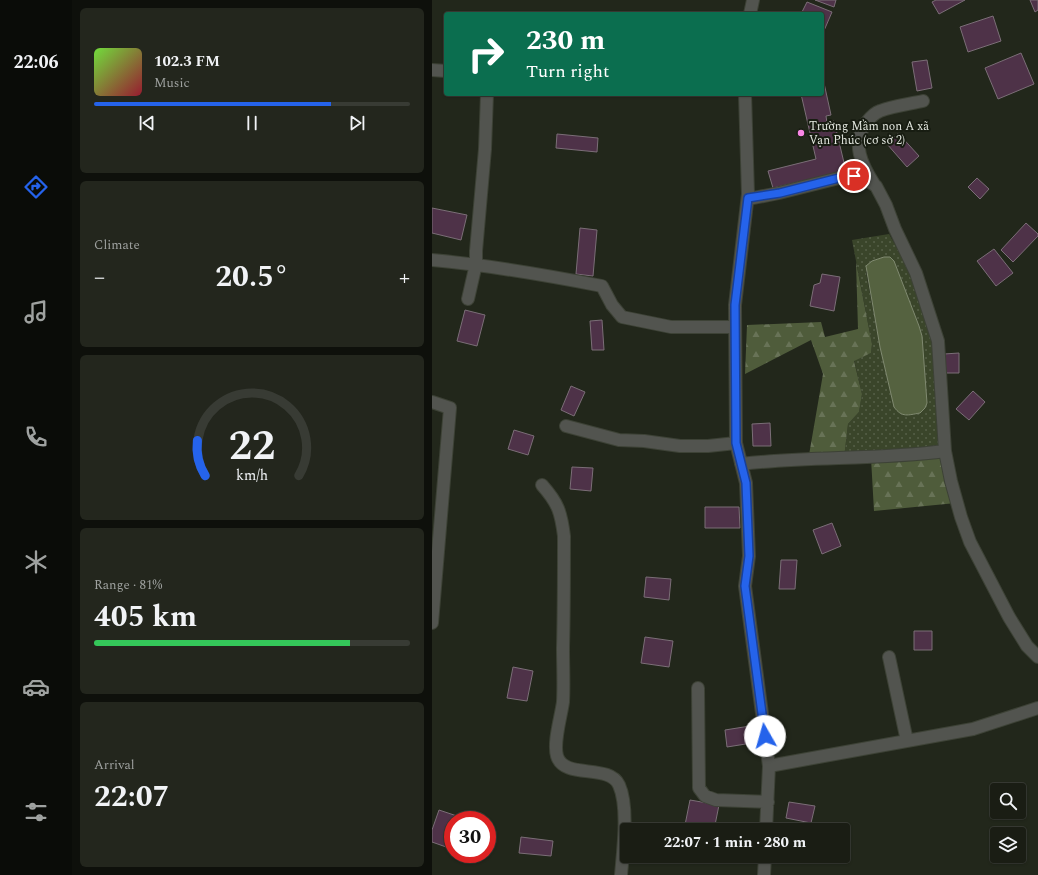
<!DOCTYPE html>
<html lang="en">
<head>
<meta charset="utf-8">
<style>
  body { margin:0; font-family:Spectral,serif; background:#23261d; color:#f1f3f6; height:100vh; display:flex; flex-direction:column; font-size:15px; white-space:nowrap }
  * { box-sizing:border-box; margin:0 }
  p { font-size:13px; color:#9fa2a0 }
  .icon { flex:none; width:22px; height:22px; fill:none; stroke:currentColor; stroke-width:2; stroke-linecap:round; stroke-linejoin:round }
  .map { position:relative; flex:1; overflow:hidden }
  .panel { display:flex; flex-direction:column; gap:8px; padding:8px; background:#0e100b; width:360px }
  .panel>* { flex:none }
  .top-card { position:absolute; left:12px; top:12px; width:380px; height:84px; border-radius:4px; box-shadow:0 1px 3px #0004,0 0 0 1px #383b34; background:#0b6e4f; color:#fff; overflow:hidden }
  .fabs { position:absolute; left:558px; top:783px; display:grid; gap:8px }
  .fabs a { display:grid; place-items:center; width:36px; height:36px; border-radius:4px; background:#1a1d14; box-shadow:0 1px 3px #0004,0 0 0 1px #383b34; font-size:20px }
  .speed { position:absolute; left:12px; top:811px; display:flex; gap:8px; font-size:20px; font-weight:700; text-align:center }
  .speed>* { display:grid; place-content:center; width:52px; height:52px; border-radius:50%; background:#1a1d14; box-shadow:0 1px 3px #0004,0 0 0 1px #383b34; line-height:1 }
  .speed .limit { border:6px solid #d22; background:#fff; color:#111 }
  .pin { position:absolute; display:grid; place-items:center; width:34px; height:34px; color:#fff; margin:-17px; border:2px solid #fff; border-radius:50%; box-shadow:0 1px 4px #0007 }
  .me { position:absolute; width:44px; margin:-22px; rotate:353deg; stroke-linejoin:round; filter:drop-shadow(0 0 3px #0008) }
  .turn { display:flex; align-items:center; gap:14px; height:84px; padding:0 16px; font-size:18px }
  .turn .icon { width:52px; height:52px; stroke-width:2.5 }
  .turn b { display:block; font-size:28px; line-height:34px }
  .big { font-size:30px; font-weight:700; line-height:1.1 }
  .panel .tile { flex:1; display:flex; flex-direction:column; justify-content:center; gap:6px; min-width:0; padding:0 14px; border-radius:6px; background:#23261d }
  .panel .dial { align-items:center; gap:0 }
  .dial svg { height:104px; overflow:visible; fill:none; stroke:#383b34; stroke-width:7; stroke-linecap:round; text-anchor:middle }
  .dial text { fill:#f1f3f6; stroke:none }
  .song { display:flex; align-items:center; gap:12px }
  .cover { width:48px; height:48px; border-radius:6px; background:linear-gradient(135deg,hsl(100 70% 55%),hsl(350 70% 35%)) }
  .played { height:4px; border-radius:2px; background:linear-gradient(90deg,#2563eb 75%,#383b34 75%) }
  .keys { display:flex; justify-content:space-around; direction:ltr }
  .heat { display:flex; justify-content:space-between; align-items:center; font-size:22px; direction:ltr }
  .charge { height:6px; border-radius:3px; background:linear-gradient(90deg,#34c759 81%,#383b34 0) }
  .trip { position:absolute; left:188px; top:823px; width:230px; height:40px; border-radius:4px; background:#1a1d14; box-shadow:0 1px 3px #0004,0 0 0 1px #383b34; font-weight:700; line-height:40px; text-align:center }
  main { display:flex; flex:1; min-height:0 }
  .dock { display:flex; flex-direction:column; width:72px; justify-content:space-around; align-items:center; background:#0a0c08; color:#9fa2a0 }
  .dock .icon { width:28px; height:28px }
  .dock .on { color:#2563eb }
  .dock b { font-size:18px; color:#f1f3f6 }
  .map>svg:first-child { display:block }
  .grass { fill:url(#grass-dots); fill-rule:evenodd }
  .forest { fill:url(#forest-firs) }
  .water { fill:#556240; stroke:#808a70 }
  .building { fill:#4e3248; stroke:#7b6e77 }
  .lines { fill:none; stroke-linecap:round; stroke-linejoin:round }
  .minor-casing { stroke:#3d4236; stroke-width:14 }
  .minor { stroke:#52544f; stroke-width:12 }
  .route-casing { stroke:#184099; stroke-width:10 }
  .route { stroke:#2563eb; stroke-width:7 }
  .poi-dot { fill:#fa87e6; stroke:#181d12; stroke-width:1.5 }
  .labels { text-anchor:middle; dominant-baseline:central; stroke-width:4; stroke-linejoin:round; paint-order:stroke }
  .poi-label { font-size:12px; fill:#e3e7df; stroke:#181d12; text-anchor:start }
</style>
</head>
<body>
<main>
<nav class="dock">
<b>22:06</b>
<svg class="icon on" aria-label="directions" viewBox="0 0 24 24"><path d="M12 3l9 9-9 9-9-9zM9 14v-3h6M13 9l2 2-2 2"/></svg>
<svg class="icon" aria-label="music" viewBox="0 0 24 24"><path d="M9 18V5l10-2v13"/><circle cx="6" cy="18" r="3"/><circle cx="16" cy="16" r="3"/></svg>
<svg class="icon" aria-label="phone" viewBox="0 0 24 24"><path d="M5 4h4l2 5-3 2q2 4 5 5l2-3 5 2v4C11 20 4 13 5 4z"/></svg>
<svg class="icon" aria-label="climate" viewBox="0 0 24 24"><path d="M12 3v18M4 7l16 10M4 17L20 7"/></svg>
<svg class="icon" aria-label="car" viewBox="0 0 24 24"><path d="M5 17H2v-5l4-1 3-4h7l3 4 3 1v5h-3M9 17h6M6 11h13"/><circle cx="7" cy="17" r="2"/><circle cx="17" cy="17" r="2"/></svg>
<svg class="icon" aria-label="filters" viewBox="0 0 24 24"><path d="M4 7h16M4 17h16"/><circle cx="9" cy="7" r="2"/><circle cx="15" cy="17" r="2"/></svg>
</nav>
<section class="panel">
<div class="tile">
<div class="song"><i class="cover"></i><div><b>102.3 FM</b><p>Music</p></div></div>
<div class="played"></div>
<div class="keys"><svg class="icon" aria-label="previous" viewBox="0 0 24 24"><path d="M18 5L8 12l10 7zM5 5v14"/></svg><svg class="icon" aria-label="pause" viewBox="0 0 24 24"><path d="M8 5v14M16 5v14"/></svg><svg class="icon" aria-label="next" viewBox="0 0 24 24"><path d="M6 5l10 7-10 7zM19 5v14"/></svg></div>
</div>
<div class="tile"><p>Climate</p>
<div class="heat"><a>−</a><b class="big">20.5°</b><a>+</a></div>
</div>
<div class="tile dial"><svg viewBox="0 0 100 80">
<path d="M14 69A42 42 0 1 1 86 69"/>
<path d="M14 69A42 42 0 0 1 8 42" stroke="#2563eb"/>
<text x="50" y="56" font-size="32" font-weight="700">22</text>
<text x="50" y="72" font-size="11">km/h</text>
</svg></div>
<div class="tile"><p>Range · 81%</p><b class="big">405 km</b><div class="charge"></div></div>
<div class="tile"><p>Arrival</p><b class="big">22:07</b></div>
</section>
<div class="map">
<svg width="606" height="875" viewBox="0 0 606 875">
  <defs>
    <pattern id="grass-dots" width="8" height="8" patternUnits="userSpaceOnUse"><rect width="8" height="8" fill="#3a452a"/><path d="M2 2h.1M6 6h.1" fill="none" stroke="#566048" stroke-width="1.8" stroke-linecap="round"/></pattern>
    <pattern id="forest-firs" width="22" height="20" patternUnits="userSpaceOnUse"><rect width="22" height="20" fill="#4f5c3b"/><path d="M5 1l3.5 6h-7zM16 11l3.5 6h-7z" fill="#687357"/></pattern>
  </defs>
  <rect width="100%" height="100%" fill="#22271b"/>
  <path class="grass" d="M 457,234 L 487,287 L 503,324 L 512,455 L 412,458 L 416,424 L 427,412 L 430,394 L 422,360 L 439,353 L 440,344 L 420,240 ZM 452,257 L 458,258 L 462,261 L 487,326 L 490,336 L 495,403 L 462,407 L 448,347 L 434,272 L 440,261 Z"/>
  <path class="forest" d="M 424,262 L 440,344 L 439,353 L 422,361 L 430,394 L 427,412 L 416,424 L 412,458 L 377,455 L 391,374 L 379,340 L 313,374 L 315,325 L 389,322 L 393,337 L 426,329 Z
    M 512,455 L 524,503 L 442,511 L 439,458 Z"/>
  <path class="water" d="M 452,257 L 458,257 L 462,261 L 487,326 L 490,336 L 495,403 L 493,408 L 488,413 C 476,415 470,418 462,407 L 448,347 L 434,266 L 440,261 Z"/>
  <path class="building" d="M 383,0 L 404,0 L 402,7 Z
    M 504,0 L 533,0 L 507,14 L 500,2 Z
    M 598,0 L 606,0 L 606,10 L 603,12 Z
    M 375,2 L 400,12 L 391,33 L 390,14 L 369,14 Z
    M 561,16 L 569,41 L 536,52 L 528,27 Z
    M 589,53 L 602,84 L 566,99 L 553,68 Z
    M 495,60 L 500,88 L 485,91 L 480,62 Z
    M 390,83 L 392,83 L 399,115 L 394,116 L 395,123 L 402,121 L 414,171 L 341,188 L 336,171 L 384,159 L 369,94 L 390,94 Z
    M 466,133 L 487,156 L 475,167 L 455,144 Z
    M 125,134 L 166,138 L 165,152 L 124,148 Z
    M 545,178 L 557,189 L 548,199 L 536,187 Z
    M 0,208 L 35,215 L 29,240 L 0,233 Z
    M 594,223 L 606,234 L 606,236 L 581,262 L 569,250 Z
    M 148,228 L 165,230 L 161,276 L 144,274 Z
    M 562,249 L 581,273 L 564,286 L 545,261 Z
    M 390,274 L 408,277 L 402,311 L 378,306 L 382,285 L 388,283 Z
    M 33,310 L 53,315 L 45,346 L 25,341 Z
    M 170,320 L 172,350 L 160,350 L 158,321 Z
    M 527,353 L 527,373 L 512,373 L 512,354 Z
    M 139,386 L 153,392 L 142,416 L 129,410 Z
    M 541,391 L 553,402 L 537,420 L 524,409 Z
    M 338,423 L 339,446 L 321,446 L 320,424 Z
    M 82,430 L 102,436 L 96,455 L 76,449 Z
    M 140,467 L 161,468 L 159,491 L 138,489 Z
    M 273,507 L 307,507 L 308,528 L 273,528 Z
    M 400,523 L 409,546 L 390,554 L 381,530 Z
    M 349,560 L 365,560 L 363,589 L 347,589 Z
    M 214,577 L 239,579 L 237,600 L 212,597 Z
    M 482,631 L 500,631 L 500,650 L 482,650 Z
    M 213,637 L 241,641 L 237,667 L 209,663 Z
    M 81,667 L 101,671 L 95,701 L 75,698 Z
    M 318,726 L 320,743 L 295,747 L 293,730 Z
    M 258,800 L 287,805 L 282,830 L 252,830 Z
    M 357,802 L 383,806 L 379,823 L 354,818 Z
    M 7,810 L 28,817 L 27,820 L 21,820 L 21,836 L 17,848 L 0,842 L 0,830 Z
    M 89,837 L 121,841 L 119,856 L 87,853 Z"/>
  <g class="lines">
    <defs>
      <path id="minor" d="M 318,14 L 321,0
        M 0,70 L 14,71
        M 313,94 L 316,194 L 303,305 L 304,443 L 314,483 L 317,556 L 313,586 L 337,766 L 334,830
        M 442,184 C 430,165 419,144 434,123 C 437,119 442,113 448,111 C 461,106 477,104 491,101
        M 316,199 L 347,193 L 415,176 L 424,176 L 431,178 L 444,186 L 454,205 L 463,229 L 484,273 L 506,341 L 513,451 L 519,481 L 529,517 L 538,542 L 577,617 L 595,646 L 606,657
        M 0,260 C 57,265 113,275 170,286 L 180,305 L 190,317 L 239,327 L 303,327
        M 36,299 L 44,264 L 44,251 L 53,149 L 55,94
        M 0,402 L 18,408 L 0,623
        M 134,426 L 187,440 L 212,441 L 248,446 L 276,446 L 304,443
        M 309,464 C 377,456 445,460 513,451
        M 110,485 C 126,503 129,512 132,536 C 132,573 132,610 131,648 C 131,666 132,684 131,702 C 129,717 121,742 125,756 C 132,780 177,763 187,785 C 197,807 191,851 189,875
        M 457,657 L 475,741
        M 266,688 L 267,788 L 273,796 L 284,800 L 336,802
        M 337,766 L 541,729 L 606,708
        M 332,875 L 333,856"/>
    </defs>
    <use href="#minor" class="minor-casing"/>
    <use href="#minor" class="minor"/>
  </g>
  <g class="lines">
    <defs>
      <path id="route" d="M 333,736 L 313,586 L 317,556 L 314,483 L 304,443 L 303,305 L 316,198 L 348,193 L 415,176 L 422,176"/>
    </defs>
    <use href="#route" class="route-casing"/>
    <use href="#route" class="route"/>
  </g>
  <circle class="poi-dot" cx="369" cy="133" r="4"/>
  <g class="labels">
    <g class="poi-label">
      <text x="377" y="126">Trường Mầm non A xã<tspan x="377" dy="14">Vạn Phúc (cơ sở 2)</tspan></text>
    </g>
  </g>
</svg>
<div class="fabs">
<a><svg class="icon" aria-label="search" viewBox="0 0 24 24"><circle cx="10" cy="10" r="6"/><path d="M15 15l6 6"/></svg></a>
<a><svg class="icon" aria-label="layers" viewBox="0 0 24 24"><path d="M12 4l9 5-9 5-9-5zM3 14l9 5 9-5"/></svg></a>
</div>
<div class="speed"><div class="limit">30</div></div>
<div class="pin" style="left:422px;top:176px;background:#d93025"><svg class="icon" aria-label="arrive" viewBox="0 0 24 24"><path d="M6 21V4h12l-3 4 3 4H6"/></svg></div>
<svg class="me" style="left:333px;top:736px" viewBox="-20 -20 40 40"><circle r="19" fill="#fff"/><path d="M0-13L10 11 0 6-10 11z" fill="#2563eb"/></svg>
<div class="trip">22:07 · 1 min · 280 m</div>
<div class="top-card">
<div class="turn"><svg class="icon" aria-label="right" viewBox="0 0 24 24"><path d="M7 20v-9h11M14 6l5 5-5 5"/></svg><div><b>230 m</b>Turn right</div></div>
</div>
</div>
</main>
</body>
</html>
